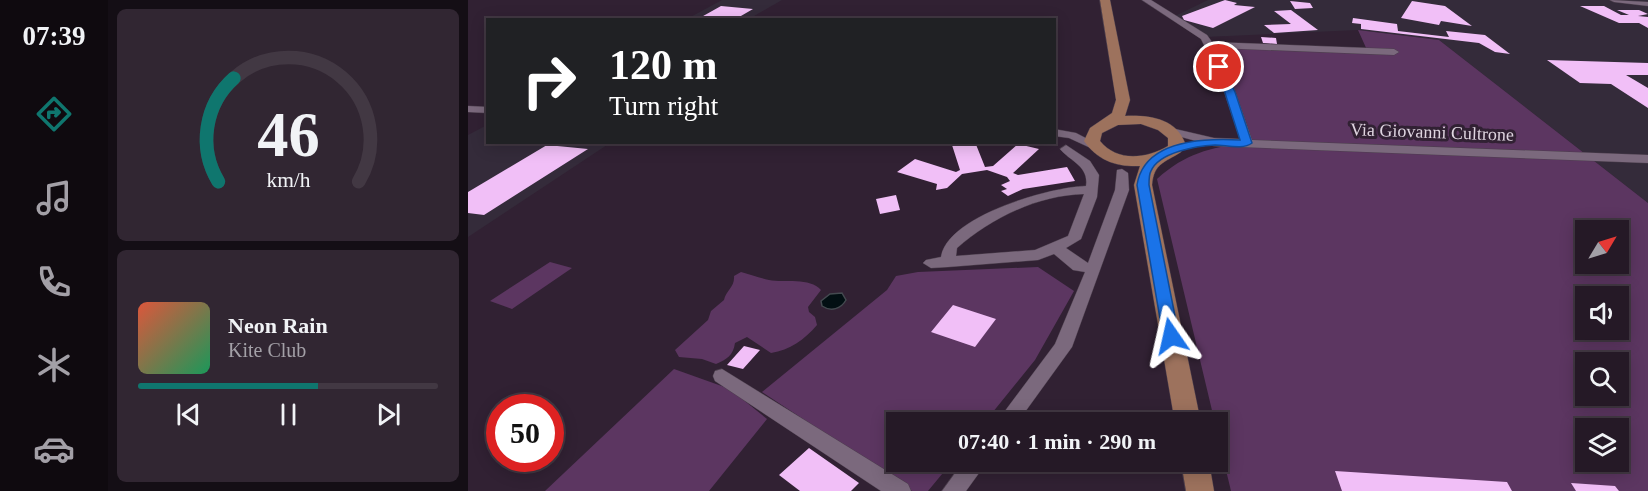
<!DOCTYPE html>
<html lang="en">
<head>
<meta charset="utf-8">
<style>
  body { margin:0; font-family:Georgia,serif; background:#312632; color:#f1f3f6; height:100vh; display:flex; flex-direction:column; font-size:22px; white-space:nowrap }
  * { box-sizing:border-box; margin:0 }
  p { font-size:20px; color:#a3a0a7 }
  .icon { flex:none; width:33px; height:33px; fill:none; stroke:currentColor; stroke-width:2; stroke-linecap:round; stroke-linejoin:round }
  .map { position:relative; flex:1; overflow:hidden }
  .drawer { display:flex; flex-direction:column; gap:9px; padding:9px; background:#140e15; width:360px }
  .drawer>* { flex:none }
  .banner { position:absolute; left:18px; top:18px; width:570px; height:126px; border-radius:0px; box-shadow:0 3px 15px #0003,0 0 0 2px #423843; background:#202124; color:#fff; overflow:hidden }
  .needle { width:39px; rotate:52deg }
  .buttons { position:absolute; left:1107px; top:220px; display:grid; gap:12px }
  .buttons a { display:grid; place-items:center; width:54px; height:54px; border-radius:0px; background:#251926; box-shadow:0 3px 15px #0003,0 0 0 2px #423843; font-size:30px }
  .speed { position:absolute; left:18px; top:394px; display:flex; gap:12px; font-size:30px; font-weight:700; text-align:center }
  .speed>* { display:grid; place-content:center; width:78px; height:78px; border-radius:50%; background:#251926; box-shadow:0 3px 15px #0003,0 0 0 2px #423843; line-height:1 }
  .speed .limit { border:9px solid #d22; background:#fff; color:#111 }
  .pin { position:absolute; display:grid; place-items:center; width:51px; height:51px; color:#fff; margin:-26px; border:3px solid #fff; border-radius:50%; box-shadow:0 2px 6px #0007 }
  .me { position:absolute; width:66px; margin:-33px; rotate:349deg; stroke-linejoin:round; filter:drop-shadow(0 0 4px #0008) }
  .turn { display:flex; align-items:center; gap:21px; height:126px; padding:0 24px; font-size:27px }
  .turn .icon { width:78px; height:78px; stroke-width:2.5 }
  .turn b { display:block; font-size:42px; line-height:51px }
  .drawer .tile { flex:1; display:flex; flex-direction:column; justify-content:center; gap:9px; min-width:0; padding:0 21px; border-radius:9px; background:#312632 }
  .drawer .dial { align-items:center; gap:0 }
  .dial svg { height:156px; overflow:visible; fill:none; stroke:#423843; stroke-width:7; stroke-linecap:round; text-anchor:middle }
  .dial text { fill:#f1f3f6; stroke:none }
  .song { display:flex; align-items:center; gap:18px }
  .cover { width:72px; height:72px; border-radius:9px; background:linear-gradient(135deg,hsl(10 70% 55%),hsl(150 70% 35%)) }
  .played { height:6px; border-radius:3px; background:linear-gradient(90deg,#0f766e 60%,#423843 60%) }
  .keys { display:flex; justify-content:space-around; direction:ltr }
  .trip { position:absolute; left:418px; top:412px; width:342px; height:60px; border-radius:0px; background:#251926; box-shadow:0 3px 15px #0003,0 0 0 2px #423843; font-weight:700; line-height:60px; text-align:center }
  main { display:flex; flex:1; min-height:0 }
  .tabs { display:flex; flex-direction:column; width:108px; justify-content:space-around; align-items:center; background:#0f0a0f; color:#a3a0a7 }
  .tabs .icon { width:42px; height:42px }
  .tabs .active { color:#0f766e }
  .tabs b { font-size:27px; color:#f1f3f6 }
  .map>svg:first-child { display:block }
  .commercial { fill:#342b3a }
  .green { fill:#5c3661; fill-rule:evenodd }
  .water { fill:#020f13; stroke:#444a50; stroke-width:1.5 }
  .building { fill:#f1bff7 }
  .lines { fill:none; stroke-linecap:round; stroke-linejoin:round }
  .minor-casing { stroke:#4c3f4d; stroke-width:1 }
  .major-casing { stroke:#4c3f4d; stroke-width:1 }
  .minor { fill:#7b697d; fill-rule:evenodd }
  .major { fill:#9d725d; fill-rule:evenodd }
  .route { fill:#1a73e8; stroke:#114b97; stroke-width:1.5 }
  .labels { text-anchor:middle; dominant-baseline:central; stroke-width:6; stroke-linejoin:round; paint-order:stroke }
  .street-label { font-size:18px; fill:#dfd5e0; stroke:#312133 }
</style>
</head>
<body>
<main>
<nav class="tabs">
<b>07:39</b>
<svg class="icon active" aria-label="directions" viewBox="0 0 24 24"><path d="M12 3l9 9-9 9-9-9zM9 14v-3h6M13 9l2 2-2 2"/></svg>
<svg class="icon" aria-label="music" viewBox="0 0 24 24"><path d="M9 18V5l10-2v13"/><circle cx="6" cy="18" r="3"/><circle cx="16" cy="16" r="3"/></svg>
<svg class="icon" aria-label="phone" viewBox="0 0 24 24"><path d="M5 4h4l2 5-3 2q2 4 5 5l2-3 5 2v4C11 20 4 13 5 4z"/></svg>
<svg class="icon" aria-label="climate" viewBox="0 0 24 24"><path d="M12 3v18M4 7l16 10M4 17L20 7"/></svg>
<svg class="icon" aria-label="car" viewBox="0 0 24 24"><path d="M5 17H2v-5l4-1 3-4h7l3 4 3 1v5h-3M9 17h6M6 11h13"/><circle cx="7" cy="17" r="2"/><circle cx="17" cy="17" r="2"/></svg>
</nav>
<section class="drawer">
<div class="tile dial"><svg viewBox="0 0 100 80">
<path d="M14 69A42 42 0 1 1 86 69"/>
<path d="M14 69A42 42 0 0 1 22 16" stroke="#0f766e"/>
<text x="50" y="56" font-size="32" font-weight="700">46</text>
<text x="50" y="72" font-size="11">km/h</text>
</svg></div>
<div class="tile">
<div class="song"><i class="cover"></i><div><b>Neon Rain</b><p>Kite Club</p></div></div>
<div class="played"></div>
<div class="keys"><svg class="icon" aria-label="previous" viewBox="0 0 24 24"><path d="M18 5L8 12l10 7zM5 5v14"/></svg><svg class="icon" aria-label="pause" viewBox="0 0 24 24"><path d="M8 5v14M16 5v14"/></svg><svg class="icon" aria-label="next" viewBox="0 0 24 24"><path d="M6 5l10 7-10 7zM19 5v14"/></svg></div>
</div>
</section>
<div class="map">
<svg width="1180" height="491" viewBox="0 0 1180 491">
  <rect width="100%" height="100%" fill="#312133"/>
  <path class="commercial" d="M 254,0 L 314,0 L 281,19 L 217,20 Z
    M 740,0 L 1180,0 L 1180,203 L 971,40 L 890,30 L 738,37 L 707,16 Z
    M 19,125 L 20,142 L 142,143 L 0,237 L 0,135 Z"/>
  <path class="green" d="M 890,30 L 971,40 L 1180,203 L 1180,491 L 763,491 L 750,437 L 750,423 L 747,423 L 689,179 C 718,153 741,148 778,143 L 743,45 L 899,50 ZM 1118,231 L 1150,231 L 1150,264 L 1118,264 ZM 1118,297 L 1150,297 L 1150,330 L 1118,330 ZM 1118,363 L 1150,363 L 1150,396 L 1118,396 ZM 1118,429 L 1150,429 L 1150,462 L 1118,462 Z
    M 82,262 L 104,268 L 44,309 L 22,301 Z
    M 570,267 L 606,291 L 567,360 L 516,423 L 429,423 L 429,462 L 484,462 L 460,491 L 444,491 L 294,392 L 419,290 L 428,276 L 450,272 Z
    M 273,272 C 283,275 292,278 301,280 C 316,283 342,277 353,290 L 340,307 L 341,312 L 347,317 L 349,325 C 336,340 322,350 303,353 L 279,337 L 267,343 C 265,356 259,359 248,364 L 234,359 L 211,357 L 207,350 L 240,320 L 243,311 L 256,300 C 258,290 267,287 266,276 Z
    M 206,369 L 262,389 L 299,419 L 241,491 L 77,491 Z"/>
  <path class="water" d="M 374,293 L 378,300 C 373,309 363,312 354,306 L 353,301 L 362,294 Z"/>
  <path class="building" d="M 757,0 L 769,3 L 766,5 L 787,7 L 745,28 L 716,20 L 714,16 Z
    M 822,1 L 842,3 L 845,8 L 827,9 Z
    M 944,1 L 977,6 L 1004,26 L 973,21 L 971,25 L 933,18 Z
    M 253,6 L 285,9 L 266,20 L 228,20 Z
    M 1112,6 L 1136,6 L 1153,15 L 1161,15 L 1149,10 L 1171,10 L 1180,14 L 1170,16 L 1180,17 L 1180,28 L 1171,23 L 1151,23 Z
    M 823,10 L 850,30 L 806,33 L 796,25 L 823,24 L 806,11 Z
    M 885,18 L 929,24 L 930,31 L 981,37 L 978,31 L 1017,35 L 1042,54 L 1027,52 L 1011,43 L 893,29 L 893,24 L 884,23 Z
    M 793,37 L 808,38 L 809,44 L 795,43 Z
    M 1079,60 L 1180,63 L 1180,75 L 1158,75 L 1180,88 L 1180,108 L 1143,84 L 1112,83 Z
    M 502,142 L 507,142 L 517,167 L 525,166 L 550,144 L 571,149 L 545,173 L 550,175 L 599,167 L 607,181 L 555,189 L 540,196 L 533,191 L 539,189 L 533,185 L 542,181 L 539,177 L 519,170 L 494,174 L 479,188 L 468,190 L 469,184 L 429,172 L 447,159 L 488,172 L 492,170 L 484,145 Z
    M 79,145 L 120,149 L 16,215 L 0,213 L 0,192 Z
    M 428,195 L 432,210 L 412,214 L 408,199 Z
    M 485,305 L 528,319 L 507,347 L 463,332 Z
    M 276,346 L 292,350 L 275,369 L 259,365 Z
    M 341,448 L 391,483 L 383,491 L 332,491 L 311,475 Z
    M 867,471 L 1039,482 L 1044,491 L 874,491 Z
    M 1103,483 L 1147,486 L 1151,491 L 1108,491 Z"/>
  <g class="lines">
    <defs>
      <path id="minor" d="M 674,0 L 683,0 L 739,35 L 744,42 L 926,49 L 931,52 L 926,55 L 748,48 L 766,88 L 784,140 L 1180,155 L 1180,163 L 746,146 L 699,133 L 697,131 L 703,128 L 746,138 L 772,139 L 750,73 L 733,39 Z
        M 1142,0 L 1180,2 L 1180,6 L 1146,2 Z
        M 0,106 L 20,107 L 20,113 L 0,112 Z
        M 586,129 L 608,133 L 633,146 L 627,150 L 601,138 L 586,136 Z
        M 598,145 L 622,161 L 631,175 L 629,197 L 613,239 L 598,248 L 620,263 L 647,190 L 649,170 L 654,169 L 660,173 L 661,190 L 604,347 L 549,423 L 528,423 L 587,344 L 617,272 L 605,270 L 586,254 L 570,260 L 480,267 L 463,268 L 455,263 L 458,260 L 473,257 C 479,216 582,187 618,186 C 621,166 603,162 592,149 ZM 616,194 L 600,236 L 567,250 L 488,256 L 489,248 C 523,218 570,195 616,194 Z
        M 254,369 L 440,484 L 443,491 L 413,491 L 247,381 L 245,376 L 247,371 Z
        M 495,462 L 519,462 L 498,491 L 474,491 Z"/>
      <path id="major" d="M 632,0 L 642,0 L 662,100 L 657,116 C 680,115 708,118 717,143 L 713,152 C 696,163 686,163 684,185 L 733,423 L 707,423 L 666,185 L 672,166 C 649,167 630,161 616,141 L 622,128 L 644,113 L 648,100 ZM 673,124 L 690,130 L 700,138 L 700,146 C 678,159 649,162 632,141 L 634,133 L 650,125 Z
        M 713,462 L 741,462 L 746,491 L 718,491 Z"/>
    </defs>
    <use href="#minor" class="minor-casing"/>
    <use href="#major" class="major-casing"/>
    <use href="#minor" class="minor"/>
    <use href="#major" class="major"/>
  </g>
  <path class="route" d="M 748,65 L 754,65 L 767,92 L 784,143 C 775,150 758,145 747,145 C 729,146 691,152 683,171 C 681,174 681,180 681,185 L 711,336 L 703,342 L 695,336 L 669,185 C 676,140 735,138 772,140 Z"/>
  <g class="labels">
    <g class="street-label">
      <text transform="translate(964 132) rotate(2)">Via Giovanni Cultrone</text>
    </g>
  </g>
</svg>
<div class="buttons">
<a><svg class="needle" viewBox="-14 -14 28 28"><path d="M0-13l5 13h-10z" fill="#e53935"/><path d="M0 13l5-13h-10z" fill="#a3a0a7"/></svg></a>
<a><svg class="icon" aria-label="sound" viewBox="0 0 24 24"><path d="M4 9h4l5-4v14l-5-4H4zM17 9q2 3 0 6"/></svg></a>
<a><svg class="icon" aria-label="search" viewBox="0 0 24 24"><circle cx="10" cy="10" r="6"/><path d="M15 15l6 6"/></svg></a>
<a><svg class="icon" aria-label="layers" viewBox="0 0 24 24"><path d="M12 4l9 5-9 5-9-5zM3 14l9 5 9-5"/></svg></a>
</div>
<div class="speed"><div class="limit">50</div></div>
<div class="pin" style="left:751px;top:67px;background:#d93025"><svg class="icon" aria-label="arrive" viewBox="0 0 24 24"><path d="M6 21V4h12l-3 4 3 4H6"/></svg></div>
<svg class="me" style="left:703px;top:336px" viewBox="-20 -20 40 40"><path d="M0-17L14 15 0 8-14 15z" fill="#1a73e8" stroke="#fff" stroke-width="4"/></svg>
<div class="trip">07:40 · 1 min · 290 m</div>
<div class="banner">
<div class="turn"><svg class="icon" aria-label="right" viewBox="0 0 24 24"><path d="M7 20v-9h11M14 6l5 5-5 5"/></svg><div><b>120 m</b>Turn right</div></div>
</div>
</div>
</main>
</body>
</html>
